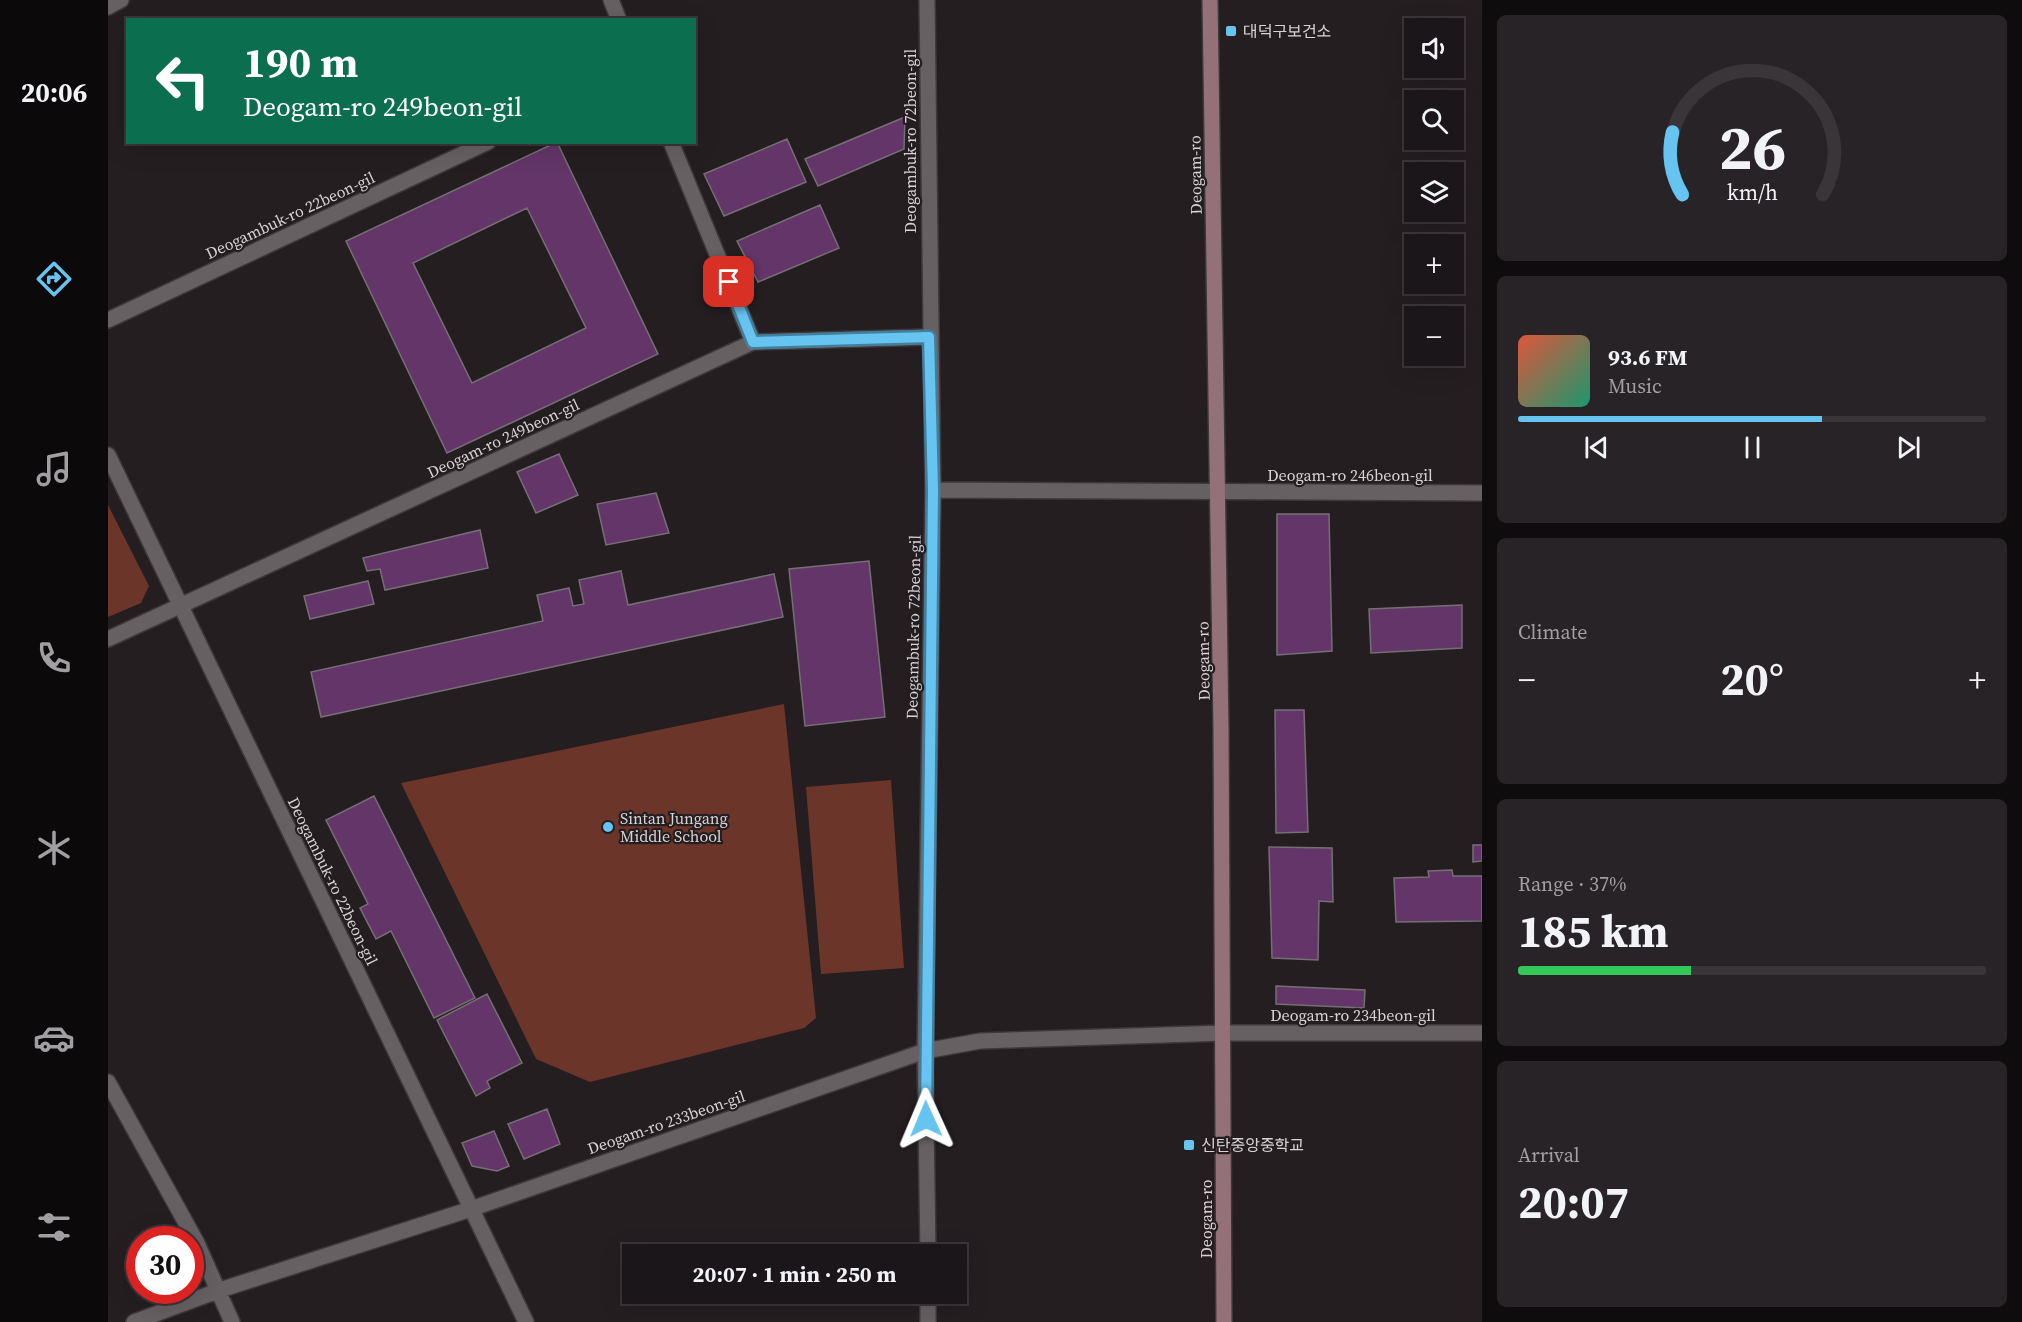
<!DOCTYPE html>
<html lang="en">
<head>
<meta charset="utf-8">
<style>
  body { margin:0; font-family:"Source Serif 4","Noto Sans KR",serif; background:#282326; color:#f1f3f6; height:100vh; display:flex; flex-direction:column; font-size:22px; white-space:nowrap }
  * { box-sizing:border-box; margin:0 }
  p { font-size:20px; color:#a09fa2 }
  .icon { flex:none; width:33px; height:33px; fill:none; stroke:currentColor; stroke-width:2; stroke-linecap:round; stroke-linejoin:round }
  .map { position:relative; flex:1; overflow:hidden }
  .side { display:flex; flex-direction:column; gap:15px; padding:15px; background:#0f0c0e; width:540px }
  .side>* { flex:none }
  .guide { position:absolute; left:18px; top:18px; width:570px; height:126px; border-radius:0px; box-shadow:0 6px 24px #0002,0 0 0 2px #393538; background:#0b6e4f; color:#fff; overflow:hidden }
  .buttons { position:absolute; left:1296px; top:18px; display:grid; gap:12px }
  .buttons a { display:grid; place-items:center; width:60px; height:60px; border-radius:0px; background:#1b1619; box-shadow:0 6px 24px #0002,0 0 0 2px #393538; font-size:30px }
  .speed { position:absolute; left:18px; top:1226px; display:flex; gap:12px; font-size:30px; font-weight:700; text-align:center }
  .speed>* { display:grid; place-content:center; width:78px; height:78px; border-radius:50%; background:#1b1619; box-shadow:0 6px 24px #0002,0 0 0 2px #393538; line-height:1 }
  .speed .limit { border:9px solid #d22; background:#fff; color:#111 }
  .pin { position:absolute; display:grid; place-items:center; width:51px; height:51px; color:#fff; margin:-26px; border-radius:12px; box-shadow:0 3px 9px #0006 }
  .me { position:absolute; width:66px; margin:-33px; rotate:359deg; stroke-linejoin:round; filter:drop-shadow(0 0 4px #0008) }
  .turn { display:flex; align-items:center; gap:21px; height:126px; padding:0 18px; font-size:27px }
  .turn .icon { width:78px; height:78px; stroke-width:2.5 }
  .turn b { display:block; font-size:42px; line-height:51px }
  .big { font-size:45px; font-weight:700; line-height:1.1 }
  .side .widget { flex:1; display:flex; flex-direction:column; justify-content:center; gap:9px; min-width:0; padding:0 21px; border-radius:9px; background:#282326 }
  .side .dial { align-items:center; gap:0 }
  .dial svg { height:156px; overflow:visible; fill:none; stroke:#393538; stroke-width:7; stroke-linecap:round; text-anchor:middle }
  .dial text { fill:#f1f3f6; stroke:none }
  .song { display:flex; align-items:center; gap:18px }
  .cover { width:72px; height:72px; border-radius:9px; background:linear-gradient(135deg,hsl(10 70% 55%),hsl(160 70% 35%)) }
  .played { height:6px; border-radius:3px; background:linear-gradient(90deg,#67c4f0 65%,#393538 65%) }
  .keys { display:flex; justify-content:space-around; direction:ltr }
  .heat { display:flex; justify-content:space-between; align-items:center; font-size:33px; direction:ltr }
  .charge { height:9px; border-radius:4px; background:linear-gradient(90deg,#34c759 37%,#393538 0) }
  .trip { position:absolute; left:514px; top:1244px; width:345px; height:60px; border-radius:0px; background:#1b1619; box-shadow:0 6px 24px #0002,0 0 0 2px #393538; font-weight:700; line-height:60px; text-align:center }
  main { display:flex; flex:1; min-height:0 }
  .tab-bar { display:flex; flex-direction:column; width:108px; justify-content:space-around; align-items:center; background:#0b090a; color:#a09fa2 }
  .tab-bar .icon { width:42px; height:42px }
  .tab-bar .current { color:#67c4f0 }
  .tab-bar b { font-size:27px; color:#f1f3f6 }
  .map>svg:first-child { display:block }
  .green { fill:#6b352a }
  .building { fill:#633568; stroke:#756f75; stroke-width:1.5; fill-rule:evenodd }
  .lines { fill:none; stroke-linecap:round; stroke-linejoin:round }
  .street-casing { stroke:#3d383a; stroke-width:18 }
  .secondary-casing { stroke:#3d383a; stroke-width:18 }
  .street { stroke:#676063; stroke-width:15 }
  .secondary { stroke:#947178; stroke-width:15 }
  .route-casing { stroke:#437f9c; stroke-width:15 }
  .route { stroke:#67c4f0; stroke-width:10 }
  .poi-dot { fill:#67c4f0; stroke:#241e21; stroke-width:2 }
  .labels { text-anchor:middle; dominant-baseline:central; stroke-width:4.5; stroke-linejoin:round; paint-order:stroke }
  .poi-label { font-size:16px; fill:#d7d2d4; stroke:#241e21; text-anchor:start }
  .street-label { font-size:16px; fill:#d7d2d4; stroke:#241e21 }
</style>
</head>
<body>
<main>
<nav class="tab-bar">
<b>20:06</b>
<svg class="icon current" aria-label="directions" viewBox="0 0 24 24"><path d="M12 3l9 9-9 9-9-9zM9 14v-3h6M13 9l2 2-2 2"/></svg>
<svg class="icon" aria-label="music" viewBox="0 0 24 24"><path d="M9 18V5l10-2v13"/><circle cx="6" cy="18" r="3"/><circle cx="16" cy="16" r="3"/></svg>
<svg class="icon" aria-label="phone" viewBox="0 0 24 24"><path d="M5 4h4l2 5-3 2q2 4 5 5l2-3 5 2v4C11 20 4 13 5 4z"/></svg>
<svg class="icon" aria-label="climate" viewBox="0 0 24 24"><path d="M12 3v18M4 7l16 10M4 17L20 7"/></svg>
<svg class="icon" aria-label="car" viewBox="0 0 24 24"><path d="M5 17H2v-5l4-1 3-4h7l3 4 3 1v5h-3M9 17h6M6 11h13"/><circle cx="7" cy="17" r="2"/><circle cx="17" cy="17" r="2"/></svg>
<svg class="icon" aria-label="filters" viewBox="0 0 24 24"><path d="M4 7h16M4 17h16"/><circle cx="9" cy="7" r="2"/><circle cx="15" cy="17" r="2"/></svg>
</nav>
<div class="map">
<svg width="1374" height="1322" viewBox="0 0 1374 1322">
  <rect width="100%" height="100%" fill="#241e21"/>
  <path class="green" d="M 0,505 L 41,586 L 33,603 L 0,617 Z
    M 676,704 L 708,1018 L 696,1028 L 482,1082 L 428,1059 L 293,783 Z
    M 783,780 L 796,968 L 713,974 L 698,787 Z"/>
  <path class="building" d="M 797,117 L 796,149 L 710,186 L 697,159 Z
    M 679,139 L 698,182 L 616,216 L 596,174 Z
    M 449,142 L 550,354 L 339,453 L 238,241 ZM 419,208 L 478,328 L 364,383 L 305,263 Z
    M 712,205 L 731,248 L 650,282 L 629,241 Z
    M 451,454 L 470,495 L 428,513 L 409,472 Z
    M 548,493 L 561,533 L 498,545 L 489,504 Z
    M 1169,514 L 1221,514 L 1224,651 L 1169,655 Z
    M 372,530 L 380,568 L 277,590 L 272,569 L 259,571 L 255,558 Z
    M 761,561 L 777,717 L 697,726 L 681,569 Z
    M 513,571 L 520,605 L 666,574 L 675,617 L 213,717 L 203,672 L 435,621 L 429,595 L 461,588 L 465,606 L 476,604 L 471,580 Z
    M 260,581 L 266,604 L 202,619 L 196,596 Z
    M 1354,605 L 1354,648 L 1263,653 L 1261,609 Z
    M 1167,710 L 1196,710 L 1200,832 L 1168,833 Z
    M 266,796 L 367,998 L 326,1018 L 283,931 L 268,939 L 252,908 L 260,904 L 218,820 Z
    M 1365,845 L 1374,845 L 1374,861 L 1365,862 Z
    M 1161,847 L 1224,848 L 1225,902 L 1211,901 L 1210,960 L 1164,958 Z
    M 1344,870 L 1345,876 L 1374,876 L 1374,921 L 1288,922 L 1286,878 L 1321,877 L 1320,871 Z
    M 1168,986 L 1257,990 L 1256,1008 L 1168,1004 Z
    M 379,994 L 414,1063 L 379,1081 L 382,1088 L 368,1096 L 329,1020 Z
    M 439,1109 L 452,1144 L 416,1159 L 400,1124 Z
    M 386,1131 L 401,1166 L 389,1171 L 364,1166 L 354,1143 Z"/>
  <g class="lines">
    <defs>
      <path id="street" d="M 503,0 L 511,20
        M 819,0 L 825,490 L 817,1051 L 820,1254
        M 0,7 L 13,0
        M 563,142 L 645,342
        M 0,320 L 380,142
        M 0,455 L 418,1322
        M 825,490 L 1374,493
        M 0,639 L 645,342 L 821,337
        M 0,1082 L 89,1243 L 124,1322
        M 820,1293 L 820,1322
        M 26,1322 L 112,1290 L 363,1209 L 817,1051 L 872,1041 L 1116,1033 L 1374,1033"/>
      <path id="secondary" d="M 1102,0 L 1113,729 L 1116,1322"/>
    </defs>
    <use href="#street" class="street-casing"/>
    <use href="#secondary" class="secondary-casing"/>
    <use href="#street" class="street"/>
    <use href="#secondary" class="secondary"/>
  </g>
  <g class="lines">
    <defs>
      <path id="route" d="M 621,282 L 645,342 L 821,337 L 825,490 L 818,1119"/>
    </defs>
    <use href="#route" class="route-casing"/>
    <use href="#route" class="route"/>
  </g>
  <g class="poi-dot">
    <rect x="1117" y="25" width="12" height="12" rx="3"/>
    <circle cx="500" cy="827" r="6"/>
    <rect x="1075" y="1139" width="12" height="12" rx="3"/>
  </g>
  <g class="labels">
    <g class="poi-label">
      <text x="1135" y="31">대덕구보건소</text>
      <text x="512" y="818">Sintan Jungang<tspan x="512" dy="18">Middle School</tspan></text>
      <text x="1093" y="1145">신탄중앙중학교</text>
    </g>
    <g class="street-label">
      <text transform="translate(802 141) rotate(-90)">Deogambuk-ro 72beon-gil</text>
      <text transform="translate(1087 175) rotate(-91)">Deogam-ro</text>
      <text transform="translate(182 215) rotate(-25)">Deogambuk-ro 22beon-gil</text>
      <text transform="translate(395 438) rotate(-25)">Deogam-ro 249beon-gil</text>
      <text x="1242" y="475">Deogam-ro 246beon-gil</text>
      <text transform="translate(805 627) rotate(-89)">Deogambuk-ro 72beon-gil</text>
      <text transform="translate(1095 661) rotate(-91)">Deogam-ro</text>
      <text transform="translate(225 881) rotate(64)">Deogambuk-ro 22beon-gil</text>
      <text x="1245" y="1015">Deogam-ro 234beon-gil</text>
      <text transform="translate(558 1122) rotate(-19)">Deogam-ro 233beon-gil</text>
      <text transform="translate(1098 1219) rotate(-90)">Deogam-ro</text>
    </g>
  </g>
</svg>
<div class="buttons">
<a><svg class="icon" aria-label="sound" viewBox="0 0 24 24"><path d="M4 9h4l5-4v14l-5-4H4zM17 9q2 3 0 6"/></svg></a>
<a><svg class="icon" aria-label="search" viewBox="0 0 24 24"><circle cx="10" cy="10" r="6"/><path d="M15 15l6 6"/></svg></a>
<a><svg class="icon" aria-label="layers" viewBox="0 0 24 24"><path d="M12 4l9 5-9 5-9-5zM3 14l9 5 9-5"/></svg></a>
<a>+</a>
<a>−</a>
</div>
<div class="speed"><div class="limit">30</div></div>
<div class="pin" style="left:621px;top:282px;background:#d93025"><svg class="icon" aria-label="arrive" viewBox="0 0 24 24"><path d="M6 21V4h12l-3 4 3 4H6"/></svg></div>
<svg class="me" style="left:818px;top:1119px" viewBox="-20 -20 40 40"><path d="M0-17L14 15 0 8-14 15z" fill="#67c4f0" stroke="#fff" stroke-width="4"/></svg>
<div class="trip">20:07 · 1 min · 250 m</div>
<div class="guide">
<div class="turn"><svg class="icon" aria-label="left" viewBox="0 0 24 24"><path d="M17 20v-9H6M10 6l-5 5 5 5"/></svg><div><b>190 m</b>Deogam-ro 249beon-gil</div></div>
</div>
</div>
<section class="side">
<div class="widget dial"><svg viewBox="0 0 100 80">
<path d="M14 69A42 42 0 1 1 86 69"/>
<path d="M14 69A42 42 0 0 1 9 37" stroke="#67c4f0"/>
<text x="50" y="56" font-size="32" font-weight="700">26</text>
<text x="50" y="72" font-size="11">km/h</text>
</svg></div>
<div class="widget">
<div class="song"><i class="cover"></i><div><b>93.6 FM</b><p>Music</p></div></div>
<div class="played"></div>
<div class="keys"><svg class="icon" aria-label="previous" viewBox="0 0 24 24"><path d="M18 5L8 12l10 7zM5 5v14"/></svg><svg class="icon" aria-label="pause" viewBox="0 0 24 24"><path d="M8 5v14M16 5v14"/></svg><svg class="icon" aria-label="next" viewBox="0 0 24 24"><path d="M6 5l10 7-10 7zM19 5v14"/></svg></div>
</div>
<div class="widget"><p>Climate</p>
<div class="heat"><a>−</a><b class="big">20°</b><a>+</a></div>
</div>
<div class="widget"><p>Range · 37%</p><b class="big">185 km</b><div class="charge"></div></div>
<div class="widget"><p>Arrival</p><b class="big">20:07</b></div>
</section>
</main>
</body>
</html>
